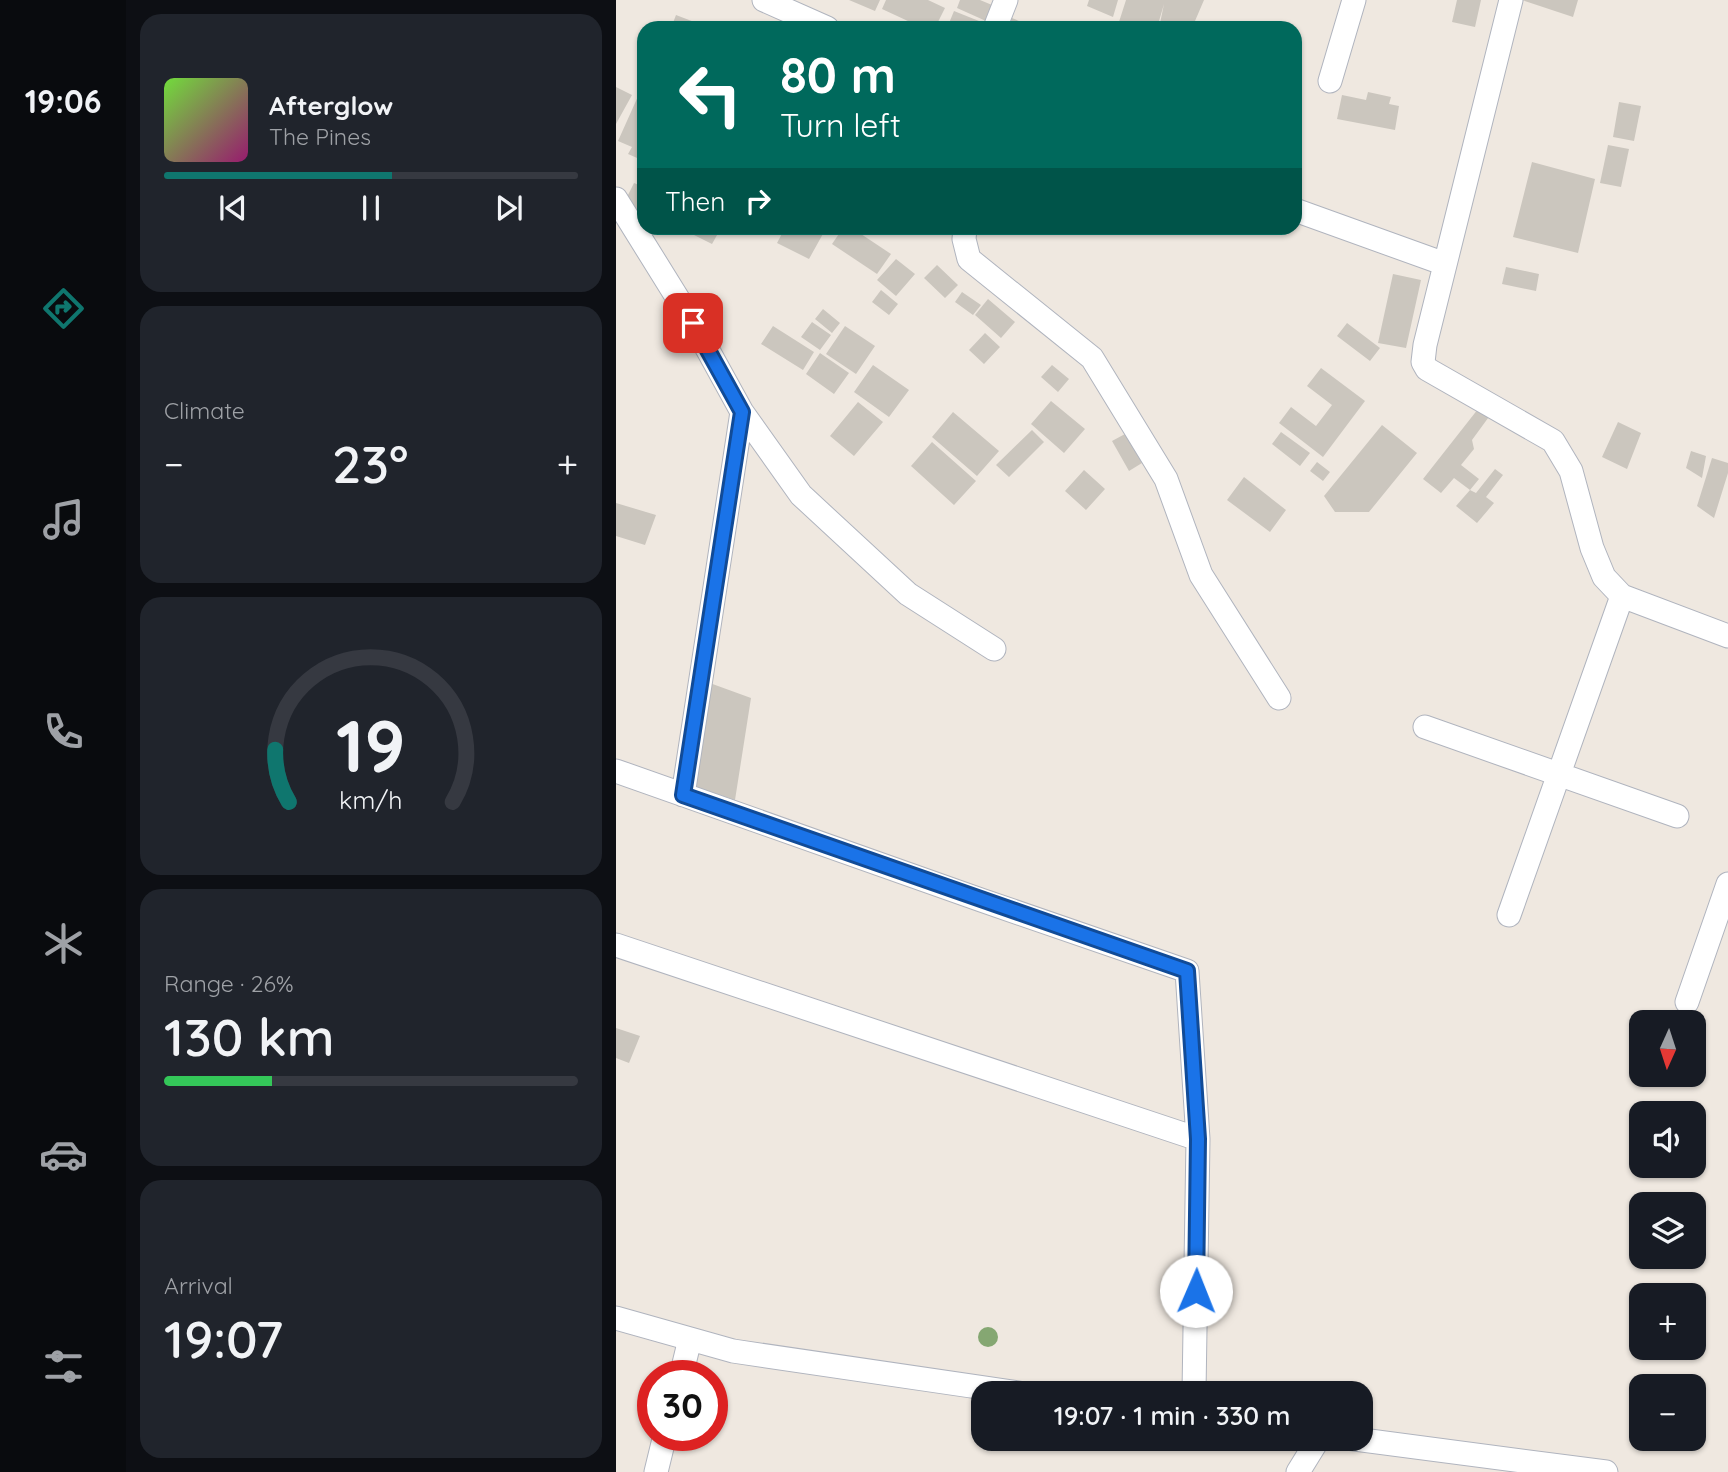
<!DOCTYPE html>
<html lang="en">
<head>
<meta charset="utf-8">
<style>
  body { margin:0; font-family:Quicksand,sans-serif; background:#20242c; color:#f1f3f6; height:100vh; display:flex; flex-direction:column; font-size:26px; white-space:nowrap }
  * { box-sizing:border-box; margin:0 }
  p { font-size:23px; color:#9ea1a6 }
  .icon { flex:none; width:38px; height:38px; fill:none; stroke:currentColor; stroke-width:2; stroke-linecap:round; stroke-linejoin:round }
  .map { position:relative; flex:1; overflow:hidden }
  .drawer { display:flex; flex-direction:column; gap:14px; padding:14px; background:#0d0f14; width:490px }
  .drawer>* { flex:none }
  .banner { position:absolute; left:21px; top:21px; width:665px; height:214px; border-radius:21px; box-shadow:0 2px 5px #0004; background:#00695c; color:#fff; overflow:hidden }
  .needle { width:46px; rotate:183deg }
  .fabs { position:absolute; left:1013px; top:1010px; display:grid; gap:14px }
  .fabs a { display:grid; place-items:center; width:77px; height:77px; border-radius:14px; background:#171b24; box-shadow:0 2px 5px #0004; font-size:35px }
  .speed { position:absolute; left:21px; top:1360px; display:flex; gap:14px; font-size:35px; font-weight:700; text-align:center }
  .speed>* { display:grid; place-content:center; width:91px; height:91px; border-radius:50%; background:#171b24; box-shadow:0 2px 5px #0004; line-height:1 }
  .speed .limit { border:10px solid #d22; background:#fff; color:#111 }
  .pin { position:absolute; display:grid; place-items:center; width:60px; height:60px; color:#fff; margin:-30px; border-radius:14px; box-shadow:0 4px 10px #0006 }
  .me { position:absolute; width:77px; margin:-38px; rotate:1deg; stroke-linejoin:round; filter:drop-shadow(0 0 5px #0008) }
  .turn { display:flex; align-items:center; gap:24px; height:147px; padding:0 28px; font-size:32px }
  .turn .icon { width:91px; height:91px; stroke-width:2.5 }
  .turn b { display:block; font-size:49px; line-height:60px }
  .then { display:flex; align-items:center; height:66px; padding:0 28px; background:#0003; gap:14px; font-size:26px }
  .big { font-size:52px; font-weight:600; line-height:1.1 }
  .drawer .card { flex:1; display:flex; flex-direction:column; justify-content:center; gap:10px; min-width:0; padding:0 24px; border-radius:21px; background:#20242c }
  .drawer .dial { align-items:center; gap:0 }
  .dial svg { height:182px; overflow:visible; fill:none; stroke:#363941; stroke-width:7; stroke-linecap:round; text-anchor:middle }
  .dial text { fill:#f1f3f6; stroke:none }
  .song { display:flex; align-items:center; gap:21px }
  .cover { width:84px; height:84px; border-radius:10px; background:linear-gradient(135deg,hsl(100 70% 55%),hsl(320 70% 35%)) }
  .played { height:7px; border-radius:4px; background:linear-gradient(90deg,#0f766e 55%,#363941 55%) }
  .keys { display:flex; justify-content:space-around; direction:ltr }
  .heat { display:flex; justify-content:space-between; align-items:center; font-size:38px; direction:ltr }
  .charge { height:10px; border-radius:5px; background:linear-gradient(90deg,#34c759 26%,#363941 0) }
  .trip { position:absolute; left:355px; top:1381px; width:402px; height:70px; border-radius:21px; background:#171b24; box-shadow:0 2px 5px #0004; font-weight:600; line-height:70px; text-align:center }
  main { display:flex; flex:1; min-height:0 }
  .menu { display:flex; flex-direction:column; width:126px; justify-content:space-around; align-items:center; background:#090b0e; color:#9ea1a6 }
  .menu .icon { width:49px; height:49px }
  .menu .active { color:#0f766e }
  .menu b { font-size:32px; color:#f1f3f6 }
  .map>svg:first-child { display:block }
  .building { fill:#cbc6be }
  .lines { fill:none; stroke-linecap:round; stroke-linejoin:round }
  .street-casing { stroke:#b0b4be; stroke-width:25 }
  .street { stroke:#fff; stroke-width:23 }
  .tree { fill:#85a772 }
  .route-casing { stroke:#114b97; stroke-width:18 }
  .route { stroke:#1a73e8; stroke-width:12 }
</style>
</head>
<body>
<main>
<nav class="menu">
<b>19:06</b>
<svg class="icon active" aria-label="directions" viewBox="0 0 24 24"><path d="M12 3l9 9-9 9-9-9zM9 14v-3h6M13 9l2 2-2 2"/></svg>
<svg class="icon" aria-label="music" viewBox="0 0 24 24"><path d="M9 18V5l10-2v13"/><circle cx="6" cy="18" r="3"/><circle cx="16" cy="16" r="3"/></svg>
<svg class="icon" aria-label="phone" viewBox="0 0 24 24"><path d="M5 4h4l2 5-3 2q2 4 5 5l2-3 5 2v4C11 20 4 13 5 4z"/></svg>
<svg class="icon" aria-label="climate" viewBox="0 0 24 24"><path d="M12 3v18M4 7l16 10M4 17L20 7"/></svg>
<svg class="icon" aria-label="car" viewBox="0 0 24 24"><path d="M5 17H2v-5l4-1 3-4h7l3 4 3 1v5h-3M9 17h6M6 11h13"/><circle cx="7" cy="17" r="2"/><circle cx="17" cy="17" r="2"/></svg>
<svg class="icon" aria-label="filters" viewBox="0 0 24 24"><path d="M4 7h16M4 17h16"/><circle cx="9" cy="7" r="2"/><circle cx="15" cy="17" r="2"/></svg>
</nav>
<section class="drawer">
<div class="card">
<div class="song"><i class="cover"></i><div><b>Afterglow</b><p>The Pines</p></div></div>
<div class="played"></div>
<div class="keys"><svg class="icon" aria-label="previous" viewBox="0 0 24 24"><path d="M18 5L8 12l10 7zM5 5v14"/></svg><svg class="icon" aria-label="pause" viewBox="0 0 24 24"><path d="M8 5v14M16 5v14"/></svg><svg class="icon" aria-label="next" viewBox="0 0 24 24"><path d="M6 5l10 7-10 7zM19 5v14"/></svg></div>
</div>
<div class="card"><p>Climate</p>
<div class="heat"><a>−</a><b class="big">23°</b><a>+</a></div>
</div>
<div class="card dial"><svg viewBox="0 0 100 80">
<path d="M14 69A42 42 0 1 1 86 69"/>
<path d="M14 69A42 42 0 0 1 8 46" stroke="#0f766e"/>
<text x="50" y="56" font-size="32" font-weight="700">19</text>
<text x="50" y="72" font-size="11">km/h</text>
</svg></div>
<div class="card"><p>Range · 26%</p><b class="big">130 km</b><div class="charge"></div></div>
<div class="card"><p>Arrival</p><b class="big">19:07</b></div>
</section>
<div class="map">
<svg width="1112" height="1472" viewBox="0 0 1112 1472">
  <rect width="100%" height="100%" fill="#efe8e0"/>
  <path class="building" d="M 233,0 L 264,0 L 259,11 Z
    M 270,0 L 312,0 L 329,8 L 319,28 L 307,28 L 266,9 Z
    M 344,0 L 364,0 L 376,5 L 370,21 L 341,8 Z
    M 473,0 L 502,0 L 497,17 L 471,6 Z
    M 510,0 L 588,0 L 576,28 L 543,28 L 548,4 L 541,28 L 510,28 L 502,25 Z
    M 841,0 L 865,0 L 859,27 L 836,22 Z
    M 906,0 L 962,0 L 957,17 Z
    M 338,11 L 363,21 L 360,28 L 331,28 Z
    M 60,15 L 94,28 L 55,28 Z
    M 396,18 L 419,28 L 393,28 Z
    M 28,83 L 28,135 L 27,138 L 28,138 L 28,161 L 12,154 L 16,147 L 2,141 Z
    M 0,87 L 16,95 L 0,124 Z
    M 752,92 L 775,97 L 773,104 L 783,106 L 779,130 L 721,119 L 726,95 L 750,100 Z
    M 1003,102 L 1025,106 L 1018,141 L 997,137 Z
    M 992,145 L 1013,149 L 1005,187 L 984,183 Z
    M 916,162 L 979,179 L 962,253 L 897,237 Z
    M 18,183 L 28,187 L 28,225 L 10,199 Z
    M 64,228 L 105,228 L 96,244 Z
    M 169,228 L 200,228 L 208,232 L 193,259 L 161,243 Z
    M 227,228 L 236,228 L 275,254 L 261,274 L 216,244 Z
    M 280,259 L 299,274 L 280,296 L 261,280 Z
    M 321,265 L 342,285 L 329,298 L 308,278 Z
    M 890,267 L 923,274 L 920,291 L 886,284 Z
    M 777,274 L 805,280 L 790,348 L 762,343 Z
    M 265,290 L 282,304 L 273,315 L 256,302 Z
    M 346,292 L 365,305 L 357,315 L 339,302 Z
    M 372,299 L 399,322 L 385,338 L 359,315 Z
    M 207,309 L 224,323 L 216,333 L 199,319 Z
    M 196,322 L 215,335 L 204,350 L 185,337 Z
    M 731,323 L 764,348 L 754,361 L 721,336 Z
    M 157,326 L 198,352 L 187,370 L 145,344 Z
    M 229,326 L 259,346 L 240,374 L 210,354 Z
    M 369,333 L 384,347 L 368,364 L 353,350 Z
    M 204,353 L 233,373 L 218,394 L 190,374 Z
    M 257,365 L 293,390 L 273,417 L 238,392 Z
    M 436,365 L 453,379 L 442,392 L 425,377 Z
    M 705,368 L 749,401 L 707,457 L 663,423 L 675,407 L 700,426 L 716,405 L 691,386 Z
    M 435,401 L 469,429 L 448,453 L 415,424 Z
    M 242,402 L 267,422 L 238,456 L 214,436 Z
    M 862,409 L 875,414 L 856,440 L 858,449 L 845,465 L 863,479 L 854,490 L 838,478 L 825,493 L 807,479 Z
    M 337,412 L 383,451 L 361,476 L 316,437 Z
    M 1002,422 L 1025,433 L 1011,469 L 986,457 Z
    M 766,425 L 801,453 L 753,512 L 719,512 L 708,496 Z
    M 416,430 L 428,442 L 393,477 L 380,465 Z
    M 665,432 L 694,453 L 684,466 L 656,444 Z
    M 509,434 L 526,463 L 513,471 L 496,441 Z
    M 316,442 L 360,481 L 338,505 L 295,466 Z
    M 1075,451 L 1090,456 L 1086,478 L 1070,468 Z
    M 1096,458 L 1112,463 L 1112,473 L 1098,518 L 1081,506 Z
    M 701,462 L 714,472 L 707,481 L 694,471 Z
    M 879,469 L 887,475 L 870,497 L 878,503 L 861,523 L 840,506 L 854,490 L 860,493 Z
    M 468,470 L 489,489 L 470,510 L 449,491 Z
    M 628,477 L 670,510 L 654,532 L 611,500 Z
    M 0,503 L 40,515 L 29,545 L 0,536 Z
    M 91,682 L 135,698 L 119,800 L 77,786 Z
    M 0,1028 L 24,1036 L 13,1063 L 0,1058 Z"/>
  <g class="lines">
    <defs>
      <path id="street" d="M 148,0 L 211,28
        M 895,0 L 809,345 L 807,362 L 811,369 L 937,441 L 955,471 L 976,548 L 988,577 L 1006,596 L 1112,636
        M 379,28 L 390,0
        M 714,81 L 738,0
        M 0,199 L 77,323 L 126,412 L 185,495 L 292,594 L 378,649
        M 679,210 L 829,264
        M 349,228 L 348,239 L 353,259 L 476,358 L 550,479 L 585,575 L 663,698
        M 809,727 L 1061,816
        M 0,771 L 365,900 L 571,971 L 582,1139 L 578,1393
        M 67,795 L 126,412
        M 893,915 L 1006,596
        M 0,945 L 582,1139
        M 1071,1002 L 1112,884
        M 0,1318 L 117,1351 L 403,1393
        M 65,1376 L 74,1339
        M 731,1438 L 990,1472
        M 40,1472 L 49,1435
        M 682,1472 L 703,1438"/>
    </defs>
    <use href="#street" class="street-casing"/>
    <use href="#street" class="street"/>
  </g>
  <circle class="tree" cx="372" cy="1337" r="10"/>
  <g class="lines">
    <defs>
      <path id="route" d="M 77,323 L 126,412 L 67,795 L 571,971 L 582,1139 L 580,1291"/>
    </defs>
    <use href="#route" class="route-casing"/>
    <use href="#route" class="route"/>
  </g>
</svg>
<div class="fabs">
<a><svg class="needle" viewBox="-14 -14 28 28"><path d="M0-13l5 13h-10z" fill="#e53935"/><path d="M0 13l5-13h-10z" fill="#9ea1a6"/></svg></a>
<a><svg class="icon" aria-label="sound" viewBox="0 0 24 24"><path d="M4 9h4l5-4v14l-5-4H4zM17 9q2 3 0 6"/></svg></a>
<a><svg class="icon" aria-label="layers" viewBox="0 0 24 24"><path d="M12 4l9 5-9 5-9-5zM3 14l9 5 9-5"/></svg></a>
<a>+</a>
<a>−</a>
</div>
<div class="speed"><div class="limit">30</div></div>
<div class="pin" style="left:77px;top:323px;background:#d93025"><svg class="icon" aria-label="arrive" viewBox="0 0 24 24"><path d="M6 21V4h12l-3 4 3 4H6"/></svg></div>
<svg class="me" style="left:580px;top:1291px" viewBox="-20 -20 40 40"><circle r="19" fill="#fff"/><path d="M0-13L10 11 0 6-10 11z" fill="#1a73e8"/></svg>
<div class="trip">19:07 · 1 min · 330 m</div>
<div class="banner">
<div class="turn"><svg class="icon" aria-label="left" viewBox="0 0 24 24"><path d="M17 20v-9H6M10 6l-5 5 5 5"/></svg><div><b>80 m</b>Turn left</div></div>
<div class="then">Then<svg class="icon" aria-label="right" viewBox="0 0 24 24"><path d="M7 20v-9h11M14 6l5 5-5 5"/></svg></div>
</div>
</div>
</main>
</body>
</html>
